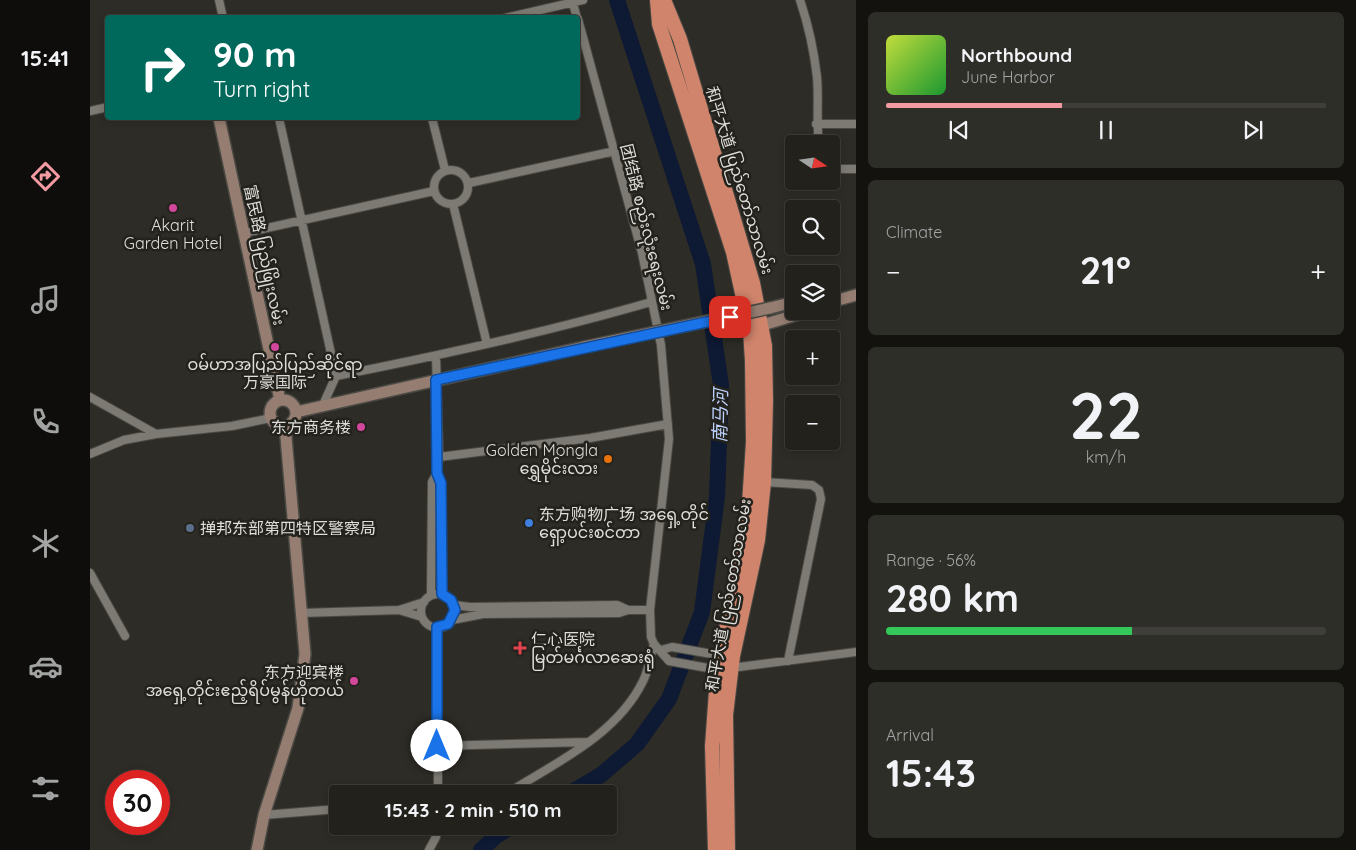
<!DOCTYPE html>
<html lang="en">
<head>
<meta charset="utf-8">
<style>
  body { margin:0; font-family:Quicksand,"Noto Sans SC","Noto Sans Myanmar",sans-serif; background:#2e2e29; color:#f1f3f6; height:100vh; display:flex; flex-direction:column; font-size:19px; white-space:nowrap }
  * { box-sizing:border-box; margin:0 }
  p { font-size:16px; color:#a2a3a3 }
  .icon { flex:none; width:28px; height:28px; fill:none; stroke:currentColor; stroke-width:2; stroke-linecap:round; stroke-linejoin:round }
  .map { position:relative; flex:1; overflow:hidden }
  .side { display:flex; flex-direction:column; gap:12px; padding:12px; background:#13120f; width:500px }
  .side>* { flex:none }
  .top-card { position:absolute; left:15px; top:15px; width:475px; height:105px; border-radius:5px; box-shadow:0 2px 8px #0003,0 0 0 1px #3f3e3b; background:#00695c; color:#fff; overflow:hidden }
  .needle { width:32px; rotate:103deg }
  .controls { position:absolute; left:695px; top:135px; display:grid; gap:10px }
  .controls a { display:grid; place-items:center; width:55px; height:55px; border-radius:5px; background:#22211c; box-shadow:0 2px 8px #0003,0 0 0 1px #3f3e3b; font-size:25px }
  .speed { position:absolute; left:15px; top:770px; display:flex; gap:10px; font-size:25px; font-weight:700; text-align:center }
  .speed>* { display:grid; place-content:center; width:65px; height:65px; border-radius:50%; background:#22211c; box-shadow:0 2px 8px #0003,0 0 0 1px #3f3e3b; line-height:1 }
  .speed .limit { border:8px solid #d22; background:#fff; color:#111 }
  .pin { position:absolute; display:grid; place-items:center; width:42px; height:42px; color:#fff; margin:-21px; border-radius:10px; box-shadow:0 2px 8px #0006 }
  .me { position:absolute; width:55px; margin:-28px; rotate:0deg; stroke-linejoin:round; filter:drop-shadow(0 0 4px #0008) }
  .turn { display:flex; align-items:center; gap:18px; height:105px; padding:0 25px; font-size:22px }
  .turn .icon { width:65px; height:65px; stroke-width:2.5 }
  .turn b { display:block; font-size:35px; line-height:42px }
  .big { font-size:38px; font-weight:700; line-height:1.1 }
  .side .tile { flex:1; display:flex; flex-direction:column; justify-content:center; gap:8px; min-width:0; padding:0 18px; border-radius:8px; background:#2e2e29 }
  .side .dial { align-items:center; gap:0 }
  .dial b { font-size:65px; line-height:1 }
  .song { display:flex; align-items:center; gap:15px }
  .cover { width:60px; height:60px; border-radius:8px; background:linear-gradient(135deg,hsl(70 70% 55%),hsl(130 70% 35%)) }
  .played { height:5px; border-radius:2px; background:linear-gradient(90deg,#f49aa3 40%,#3f3e3b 40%) }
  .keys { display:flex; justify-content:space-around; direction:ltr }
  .heat { display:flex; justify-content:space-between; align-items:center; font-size:28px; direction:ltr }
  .charge { height:8px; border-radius:4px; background:linear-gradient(90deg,#34c759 56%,#3f3e3b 0) }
  .trip { position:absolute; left:239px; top:785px; width:288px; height:50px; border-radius:5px; background:#22211c; box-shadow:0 2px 8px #0003,0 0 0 1px #3f3e3b; font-weight:700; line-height:50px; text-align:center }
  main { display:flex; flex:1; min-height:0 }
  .tab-bar { display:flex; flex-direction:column; width:90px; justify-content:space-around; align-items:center; background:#0e0d0b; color:#a2a3a3 }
  .tab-bar .icon { width:35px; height:35px }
  .tab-bar .current { color:#f49aa3 }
  .tab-bar b { font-size:22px; color:#f1f3f6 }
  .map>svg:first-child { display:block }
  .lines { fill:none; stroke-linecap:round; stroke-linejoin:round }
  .river { stroke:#0e1933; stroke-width:16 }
  .street-casing { stroke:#4a4944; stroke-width:10 }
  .secondary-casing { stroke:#4a4944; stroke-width:14 }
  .highway-casing { stroke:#4a4944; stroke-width:16 }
  .street { stroke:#7c7a73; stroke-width:8 }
  .secondary { stroke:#957d71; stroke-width:11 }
  .highway { stroke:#d0846c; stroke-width:14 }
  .secondary-bridge-casing { stroke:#4a4944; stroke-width:14; stroke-linecap:butt }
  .secondary-bridge { stroke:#957d71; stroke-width:11 }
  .route-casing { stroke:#114b97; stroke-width:12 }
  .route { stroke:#1a73e8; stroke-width:9 }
  .hotel-dot { fill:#d1479c; stroke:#24221c; stroke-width:2 }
  .food-dot { fill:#e8710a; stroke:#24221c; stroke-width:2 }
  .shop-dot { fill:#3f7fe0; stroke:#24221c; stroke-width:2 }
  .service-dot { fill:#5c6f8a; stroke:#24221c; stroke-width:2 }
  .health-dot { fill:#e0444e; stroke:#24221c; stroke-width:2 }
  .labels { text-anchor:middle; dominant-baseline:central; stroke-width:5; stroke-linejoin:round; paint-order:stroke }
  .street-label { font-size:16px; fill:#dfdeda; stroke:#24221c }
  .poi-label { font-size:16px; fill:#dfdeda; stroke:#24221c; text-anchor:end }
  .water-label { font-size:18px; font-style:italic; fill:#bbd1fd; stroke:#24221c }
</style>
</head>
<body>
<main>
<nav class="tab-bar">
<b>15:41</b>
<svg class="icon current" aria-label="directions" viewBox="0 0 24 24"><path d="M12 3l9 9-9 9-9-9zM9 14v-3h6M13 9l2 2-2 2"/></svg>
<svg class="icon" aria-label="music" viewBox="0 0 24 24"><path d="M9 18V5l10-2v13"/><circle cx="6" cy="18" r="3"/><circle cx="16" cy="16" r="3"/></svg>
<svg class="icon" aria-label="phone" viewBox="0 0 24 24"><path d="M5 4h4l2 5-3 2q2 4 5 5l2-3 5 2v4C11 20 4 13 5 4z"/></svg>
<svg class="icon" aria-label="climate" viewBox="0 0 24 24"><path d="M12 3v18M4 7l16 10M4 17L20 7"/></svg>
<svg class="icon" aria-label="car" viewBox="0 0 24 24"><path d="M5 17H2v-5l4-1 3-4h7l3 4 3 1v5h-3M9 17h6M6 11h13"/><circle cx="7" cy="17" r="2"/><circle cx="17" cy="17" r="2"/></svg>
<svg class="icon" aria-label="filters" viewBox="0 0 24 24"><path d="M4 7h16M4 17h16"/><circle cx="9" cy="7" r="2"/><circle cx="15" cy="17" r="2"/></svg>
</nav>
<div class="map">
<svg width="766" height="850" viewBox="0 0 766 850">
  <rect width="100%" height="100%" fill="#2e2c26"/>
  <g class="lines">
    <path class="river" d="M 479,794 L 511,775 L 547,744 L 579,699 L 612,612 L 627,497 L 631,385 L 613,264 L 527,0
      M 391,850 L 406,836 L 422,826"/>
    <defs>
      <path id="street" d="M 129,0 L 133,18
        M 482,0 L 487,18
        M 710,0 C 718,24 724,51 727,77 C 729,99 726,121 729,144
        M 415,18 L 493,0
        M 488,19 L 552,253 L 571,345 L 579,439 L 560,610 L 561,637 L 564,644 L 579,661 L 618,668 L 628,664 L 641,668 L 766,652
        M 0,111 L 18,107
        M 189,118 L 246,376
        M 342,118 L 355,170
        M 726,124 L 766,124
        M 741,169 L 766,169
        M344 187a17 17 0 1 1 34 0a17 17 0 1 1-34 0Z
        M 379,183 L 525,151
        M 363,204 L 397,344
        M 154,233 L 344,191
        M 346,356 L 349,457 L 347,473
        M 0,397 L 66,434 L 142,426 L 181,418
        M 232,407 L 246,376 C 352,355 458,332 561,302
        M 0,454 L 34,440 L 66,434
        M 349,457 L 500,438 L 578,424
        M 674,482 L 722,485 L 729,490 L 731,499 L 698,661
        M 0,573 L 35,636
        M331 611a17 17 0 1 1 34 0a17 17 0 1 1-34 0Z
        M 341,595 L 342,482 L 347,473 L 351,483 L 352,594
        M 538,610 L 560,610
        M 211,613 L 309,610
        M 332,617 L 309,610 L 334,602
        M 362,620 L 393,614 L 529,613 L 538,610 L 527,605 L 380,607 L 364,605
        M 347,627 L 348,794
        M 571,650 L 582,647 L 622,654 L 628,664
        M 347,746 L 498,742
        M 416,794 C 465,763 527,735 553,681 C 559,670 560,656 564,644
        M 174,815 L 248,809
        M 348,829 L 367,826
        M 339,850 L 346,837 L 348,826"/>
      <path id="secondary" d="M 129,118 L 190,400
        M 741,302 L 766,295
        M 680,308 L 704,302
        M 663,328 L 719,311
        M180 413a13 13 0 1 1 26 0a13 13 0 1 1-26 0Z
        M 206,412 L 494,347
        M 167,850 L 174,815 L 208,708 L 215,654 L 195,426"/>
      <path id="highway" d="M 567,0 L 569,24 L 643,252 L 660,330 L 662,361 L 663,442 L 657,536 L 628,664 L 622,746 L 625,850
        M 574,0 L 590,39 L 663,283 L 675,346 L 676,400 L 674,482 L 668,540 L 643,656 L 636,715 L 638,850"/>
    </defs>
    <use href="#street" class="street-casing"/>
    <use href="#secondary" class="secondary-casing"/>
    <use href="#highway" class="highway-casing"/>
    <use href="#street" class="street"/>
    <use href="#secondary" class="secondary"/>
    <use href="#highway" class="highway"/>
    <defs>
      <path id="secondary-bridge" d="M 494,347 L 680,308"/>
    </defs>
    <use href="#secondary-bridge" class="secondary-bridge-casing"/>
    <use href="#secondary-bridge" class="secondary-bridge"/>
  </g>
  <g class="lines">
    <defs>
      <path id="route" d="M 347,746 L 347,627 L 358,624 L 365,610 L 361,600 L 352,594 L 351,483 L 347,473 L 346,380 L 640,317"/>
    </defs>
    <use href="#route" class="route-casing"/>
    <use href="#route" class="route"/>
  </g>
  <g class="hotel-dot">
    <circle cx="83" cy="208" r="5"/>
    <circle cx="185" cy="347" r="5"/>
    <circle cx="271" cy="427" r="5"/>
    <circle cx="264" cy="681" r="5"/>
  </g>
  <circle class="food-dot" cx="518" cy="459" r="5"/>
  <circle class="shop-dot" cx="439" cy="523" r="5"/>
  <circle class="service-dot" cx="100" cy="528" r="5"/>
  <path class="health-dot" d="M427.5 640.5h5v5h5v5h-5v5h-5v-5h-5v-5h5z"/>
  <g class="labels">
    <g class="street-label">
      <text transform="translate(650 180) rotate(73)">和平大道 ပြည်တော်သာလမ်း</text>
      <text transform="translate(557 227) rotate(76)">团结路 စည်းလုံးရေးလမ်း</text>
      <text transform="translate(175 255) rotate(78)">富民路 ပြည်ဖြိုးလမ်း</text>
      <text transform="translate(638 595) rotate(-80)">和平大道 ပြည်တော်သာလမ်း</text>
    </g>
    <g class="poi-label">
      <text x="83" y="225" text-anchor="middle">Akarit<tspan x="83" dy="18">Garden Hotel</tspan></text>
      <text x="185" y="364" text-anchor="middle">ဝမ်ဟာအပြည်ပြည်ဆိုင်ရာ<tspan x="185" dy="18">万豪国际</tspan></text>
      <text x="261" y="427">东方商务楼</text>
      <text x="508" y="450">Golden Mongla<tspan x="508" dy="18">ရွှေမိုင်းလား</tspan></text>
      <text x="449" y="514" text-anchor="start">东方购物广场 အရှေ့တိုင်<tspan x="449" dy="18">ရှော့ပင်းစင်တာ</tspan></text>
      <text x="110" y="528" text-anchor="start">掸邦东部第四特区警察局</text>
      <text x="441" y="639" text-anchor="start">仁心医院<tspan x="441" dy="18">မြတ်မင်္ဂလာဆေးရုံ</tspan></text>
      <text x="254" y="672">东方迎宾楼<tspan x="254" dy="18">အရှေ့တိုင်းဧည့်ရိပ်မွန်ဟိုတယ်</tspan></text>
    </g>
    <g class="water-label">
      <text transform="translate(630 416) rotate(-89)">南马河</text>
    </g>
  </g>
</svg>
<div class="controls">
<a><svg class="needle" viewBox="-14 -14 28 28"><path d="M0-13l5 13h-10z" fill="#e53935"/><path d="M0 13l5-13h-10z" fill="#a2a3a3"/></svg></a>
<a><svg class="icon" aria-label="search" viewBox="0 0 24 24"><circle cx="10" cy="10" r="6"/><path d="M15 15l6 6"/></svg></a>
<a><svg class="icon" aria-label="layers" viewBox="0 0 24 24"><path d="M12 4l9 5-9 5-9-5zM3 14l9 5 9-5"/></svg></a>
<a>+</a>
<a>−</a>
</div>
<div class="speed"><div class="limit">30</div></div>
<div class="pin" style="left:640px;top:317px;background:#d93025"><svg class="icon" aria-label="arrive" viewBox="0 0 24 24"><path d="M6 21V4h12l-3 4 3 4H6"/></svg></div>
<svg class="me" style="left:347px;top:746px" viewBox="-20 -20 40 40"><circle r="19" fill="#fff"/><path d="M0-13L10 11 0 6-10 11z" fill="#1a73e8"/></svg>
<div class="trip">15:43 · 2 min · 510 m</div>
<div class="top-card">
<div class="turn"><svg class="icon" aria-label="right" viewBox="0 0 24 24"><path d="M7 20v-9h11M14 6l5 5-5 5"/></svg><div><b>90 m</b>Turn right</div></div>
</div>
</div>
<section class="side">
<div class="tile">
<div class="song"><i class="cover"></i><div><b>Northbound</b><p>June Harbor</p></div></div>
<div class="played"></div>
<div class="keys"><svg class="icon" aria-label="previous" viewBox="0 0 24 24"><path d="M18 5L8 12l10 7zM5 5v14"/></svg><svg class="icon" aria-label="pause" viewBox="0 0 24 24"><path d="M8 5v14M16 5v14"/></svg><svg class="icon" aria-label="next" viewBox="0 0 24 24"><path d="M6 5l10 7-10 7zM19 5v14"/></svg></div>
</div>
<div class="tile"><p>Climate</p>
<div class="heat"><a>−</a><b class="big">21°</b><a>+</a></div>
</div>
<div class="tile dial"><b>22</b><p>km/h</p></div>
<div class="tile"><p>Range · 56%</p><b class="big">280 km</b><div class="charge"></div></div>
<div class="tile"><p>Arrival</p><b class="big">15:43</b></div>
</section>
</main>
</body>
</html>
